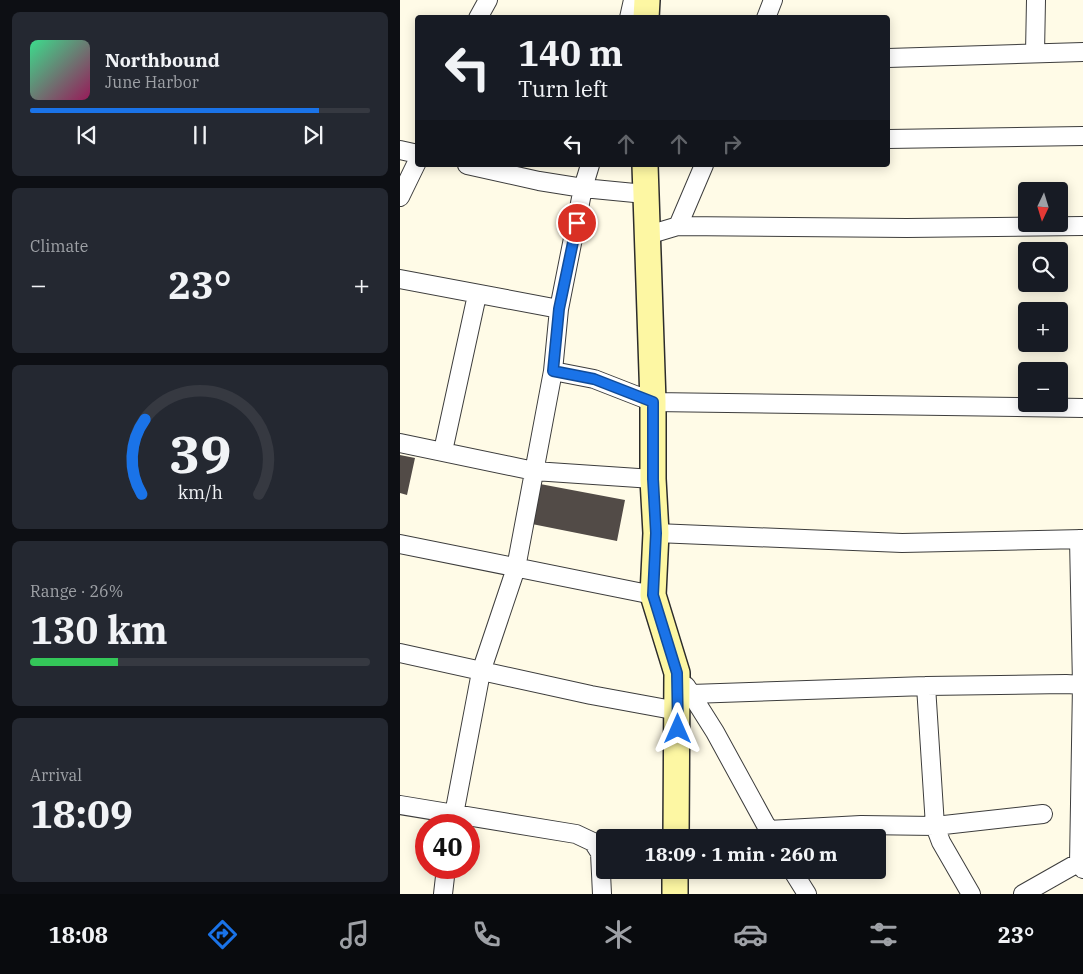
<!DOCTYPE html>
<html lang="en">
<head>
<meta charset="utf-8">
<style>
  body { margin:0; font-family:"IBM Plex Serif",serif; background:#242831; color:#f1f3f6; height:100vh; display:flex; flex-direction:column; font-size:19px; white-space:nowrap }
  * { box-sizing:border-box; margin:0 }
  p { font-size:16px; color:#9ea1a6 }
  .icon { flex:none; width:28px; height:28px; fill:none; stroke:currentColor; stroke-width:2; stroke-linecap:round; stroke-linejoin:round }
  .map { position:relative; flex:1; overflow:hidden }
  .drawer { display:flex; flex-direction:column; gap:12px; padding:12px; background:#0d0f14; width:400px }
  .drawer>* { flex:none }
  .hud { position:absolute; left:15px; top:15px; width:475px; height:152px; border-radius:5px; box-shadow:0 2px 12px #0003; background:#171b24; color:#f1f3f6; overflow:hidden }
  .needle { width:32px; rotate:184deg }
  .buttons { position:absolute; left:618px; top:182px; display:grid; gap:10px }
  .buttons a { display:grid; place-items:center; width:50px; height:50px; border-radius:5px; background:#171b24; box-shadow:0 2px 12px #0003; font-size:25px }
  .speed { position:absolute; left:15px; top:814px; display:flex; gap:10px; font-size:25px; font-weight:700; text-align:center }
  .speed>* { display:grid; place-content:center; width:65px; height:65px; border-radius:50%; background:#171b24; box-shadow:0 2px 12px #0003; line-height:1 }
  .speed .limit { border:8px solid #d22; background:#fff; color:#111 }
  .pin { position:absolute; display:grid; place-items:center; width:42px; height:42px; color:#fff; margin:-21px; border:2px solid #fff; border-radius:50%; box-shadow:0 1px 5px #0007 }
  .me { position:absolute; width:55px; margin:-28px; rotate:0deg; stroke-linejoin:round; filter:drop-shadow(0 0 4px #0008) }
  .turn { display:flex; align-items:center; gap:18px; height:105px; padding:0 20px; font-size:22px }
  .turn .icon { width:65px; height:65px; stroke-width:2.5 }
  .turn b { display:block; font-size:35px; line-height:42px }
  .lanes { display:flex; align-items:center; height:48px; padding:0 20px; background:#0003; justify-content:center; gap:25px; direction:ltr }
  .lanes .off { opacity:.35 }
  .big { font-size:38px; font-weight:700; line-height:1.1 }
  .drawer .widget { flex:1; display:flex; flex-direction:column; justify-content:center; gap:8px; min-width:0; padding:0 18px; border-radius:8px; background:#242831 }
  .drawer .dial { align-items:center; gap:0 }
  .dial svg { height:130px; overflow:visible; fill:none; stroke:#363941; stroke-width:7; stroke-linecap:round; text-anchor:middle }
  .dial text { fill:#f1f3f6; stroke:none }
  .song { display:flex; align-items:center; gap:15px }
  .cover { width:60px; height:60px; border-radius:8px; background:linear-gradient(135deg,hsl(150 70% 55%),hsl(330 70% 35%)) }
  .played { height:5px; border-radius:2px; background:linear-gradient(90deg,#1a73e8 85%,#363941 85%) }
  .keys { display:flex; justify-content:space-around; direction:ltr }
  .heat { display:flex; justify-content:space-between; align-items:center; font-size:28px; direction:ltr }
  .charge { height:8px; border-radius:4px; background:linear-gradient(90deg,#34c759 26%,#363941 0) }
  .trip { position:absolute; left:196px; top:829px; width:290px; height:50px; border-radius:5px; background:#171b24; box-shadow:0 2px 12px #0003; font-weight:700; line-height:50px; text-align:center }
  .menu { display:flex; height:80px; justify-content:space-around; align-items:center; background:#090b0e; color:#9ea1a6 }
  .menu .icon { width:35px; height:35px }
  .menu .on { color:#1a73e8 }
  .menu b { font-size:22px; color:#f1f3f6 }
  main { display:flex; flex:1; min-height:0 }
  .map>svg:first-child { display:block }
  .building { fill:#524b47 }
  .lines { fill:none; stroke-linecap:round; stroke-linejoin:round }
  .street-casing { stroke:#3d3d3d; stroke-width:20 }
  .secondary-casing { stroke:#2c2c2c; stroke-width:28 }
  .street { stroke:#fff; stroke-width:18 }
  .secondary { stroke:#fdf7a3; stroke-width:25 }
  .route-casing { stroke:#114b97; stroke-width:12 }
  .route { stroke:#1a73e8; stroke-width:9 }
</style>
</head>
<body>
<main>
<section class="drawer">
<div class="widget">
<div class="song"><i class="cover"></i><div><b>Northbound</b><p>June Harbor</p></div></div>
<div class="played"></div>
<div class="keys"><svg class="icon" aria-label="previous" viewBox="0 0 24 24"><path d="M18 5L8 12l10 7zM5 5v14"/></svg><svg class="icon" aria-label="pause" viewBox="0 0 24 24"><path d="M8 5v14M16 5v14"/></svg><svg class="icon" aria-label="next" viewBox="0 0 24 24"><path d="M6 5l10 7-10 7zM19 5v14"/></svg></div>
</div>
<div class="widget"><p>Climate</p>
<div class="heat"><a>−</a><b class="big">23°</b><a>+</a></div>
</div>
<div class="widget dial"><svg viewBox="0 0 100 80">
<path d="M14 69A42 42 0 1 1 86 69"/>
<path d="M14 69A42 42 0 0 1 16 23" stroke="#1a73e8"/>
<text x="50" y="56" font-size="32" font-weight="700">39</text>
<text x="50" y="72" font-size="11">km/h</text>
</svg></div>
<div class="widget"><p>Range · 26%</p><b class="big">130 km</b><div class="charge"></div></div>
<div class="widget"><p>Arrival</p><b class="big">18:09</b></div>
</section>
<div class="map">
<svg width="683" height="894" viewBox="0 0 683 894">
  <rect width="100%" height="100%" fill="#fffbe7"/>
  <path class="building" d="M 0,455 L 15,458 L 7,495 L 0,493 Z
    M 140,484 L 225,500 L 217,541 L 127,523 Z"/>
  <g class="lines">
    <defs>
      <path id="street" d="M 78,18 L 88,0
        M 229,18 L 233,0
        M 366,18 L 373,0
        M 635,53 L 636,0
        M 488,58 L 683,52
        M 488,139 L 683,136
        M 0,150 L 18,154
        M 67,165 L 139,181 L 183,188 L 245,194
        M 0,197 L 18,160
        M 278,226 L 304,165
        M 248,235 L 278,226 L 507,228 L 683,226
        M 0,279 L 159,309
        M 153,371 L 194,379 L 253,402 L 683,408
        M 0,443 L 134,471 L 253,479
        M 43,451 L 77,295
        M 256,533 L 502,543 L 683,539
        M 679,539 L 682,685 L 679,863 L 683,869
        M 0,544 L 253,595
        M 0,653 L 191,695 L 278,711
        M 286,686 L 315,732 L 373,838
        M 526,686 L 535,826 L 541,842 L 571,894
        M 291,694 L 526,686 L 666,684 L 683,685
        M 0,805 L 176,834 L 193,842 L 200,853 L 202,894
        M 52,825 L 81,672 L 116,568 L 153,371 L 159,309 L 183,188 L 190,165
        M 368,830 L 461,825 L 535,826 L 643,814
        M 392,870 L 407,894
        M 43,894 L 46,868
        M 623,894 L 683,860"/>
      <path id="secondary" d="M 246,18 L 247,0
        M 245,165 L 253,402 L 253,479 L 256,533 L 253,595 L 277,673 L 276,838
        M 275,894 L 275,870"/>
    </defs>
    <use href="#street" class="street-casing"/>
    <use href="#secondary" class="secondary-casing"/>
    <use href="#street" class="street"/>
    <use href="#secondary" class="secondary"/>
  </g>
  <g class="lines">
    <defs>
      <path id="route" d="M 177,223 L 159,309 L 153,371 L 194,379 L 253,402 L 253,479 L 256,533 L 253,595 L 277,673 L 278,729"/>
    </defs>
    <use href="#route" class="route-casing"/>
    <use href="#route" class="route"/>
  </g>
</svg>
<div class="buttons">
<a><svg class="needle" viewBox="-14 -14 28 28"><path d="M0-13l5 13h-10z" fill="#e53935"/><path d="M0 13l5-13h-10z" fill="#9ea1a6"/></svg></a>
<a><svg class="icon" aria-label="search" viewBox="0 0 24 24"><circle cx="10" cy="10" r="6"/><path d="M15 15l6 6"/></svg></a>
<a>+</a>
<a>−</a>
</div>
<div class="speed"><div class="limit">40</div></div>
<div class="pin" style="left:177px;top:223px;background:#d93025"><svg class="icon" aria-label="arrive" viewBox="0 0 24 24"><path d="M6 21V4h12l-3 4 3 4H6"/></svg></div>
<svg class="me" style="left:278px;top:729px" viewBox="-20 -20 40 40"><path d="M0-17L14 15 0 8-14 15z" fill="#1a73e8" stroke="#fff" stroke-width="4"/></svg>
<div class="trip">18:09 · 1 min · 260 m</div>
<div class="hud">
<div class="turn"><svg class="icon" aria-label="left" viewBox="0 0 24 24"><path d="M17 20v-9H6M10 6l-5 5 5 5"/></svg><div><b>140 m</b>Turn left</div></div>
<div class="lanes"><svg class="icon" aria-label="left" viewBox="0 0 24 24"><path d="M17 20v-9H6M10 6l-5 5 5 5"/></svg><svg class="icon off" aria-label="ahead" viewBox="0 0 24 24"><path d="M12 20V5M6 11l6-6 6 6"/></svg><svg class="icon off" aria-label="ahead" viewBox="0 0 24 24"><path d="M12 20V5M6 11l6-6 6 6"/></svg><svg class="icon off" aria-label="right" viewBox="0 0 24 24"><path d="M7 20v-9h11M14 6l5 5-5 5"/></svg></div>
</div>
</div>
</main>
<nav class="menu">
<b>18:08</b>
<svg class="icon on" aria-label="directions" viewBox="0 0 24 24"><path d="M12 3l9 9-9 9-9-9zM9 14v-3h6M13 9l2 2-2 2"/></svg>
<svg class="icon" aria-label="music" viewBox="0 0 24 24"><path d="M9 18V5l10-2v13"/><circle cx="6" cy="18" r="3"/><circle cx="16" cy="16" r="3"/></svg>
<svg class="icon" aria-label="phone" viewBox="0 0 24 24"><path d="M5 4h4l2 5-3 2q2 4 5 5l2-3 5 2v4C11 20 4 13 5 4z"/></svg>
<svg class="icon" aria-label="climate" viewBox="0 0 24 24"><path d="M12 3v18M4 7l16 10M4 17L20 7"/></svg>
<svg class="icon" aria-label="car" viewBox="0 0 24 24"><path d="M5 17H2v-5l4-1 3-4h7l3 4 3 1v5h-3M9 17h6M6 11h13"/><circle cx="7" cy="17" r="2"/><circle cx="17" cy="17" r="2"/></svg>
<svg class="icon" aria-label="filters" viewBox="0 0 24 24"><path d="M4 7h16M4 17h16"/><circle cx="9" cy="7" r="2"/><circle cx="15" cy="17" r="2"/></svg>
<b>23°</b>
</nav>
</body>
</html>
